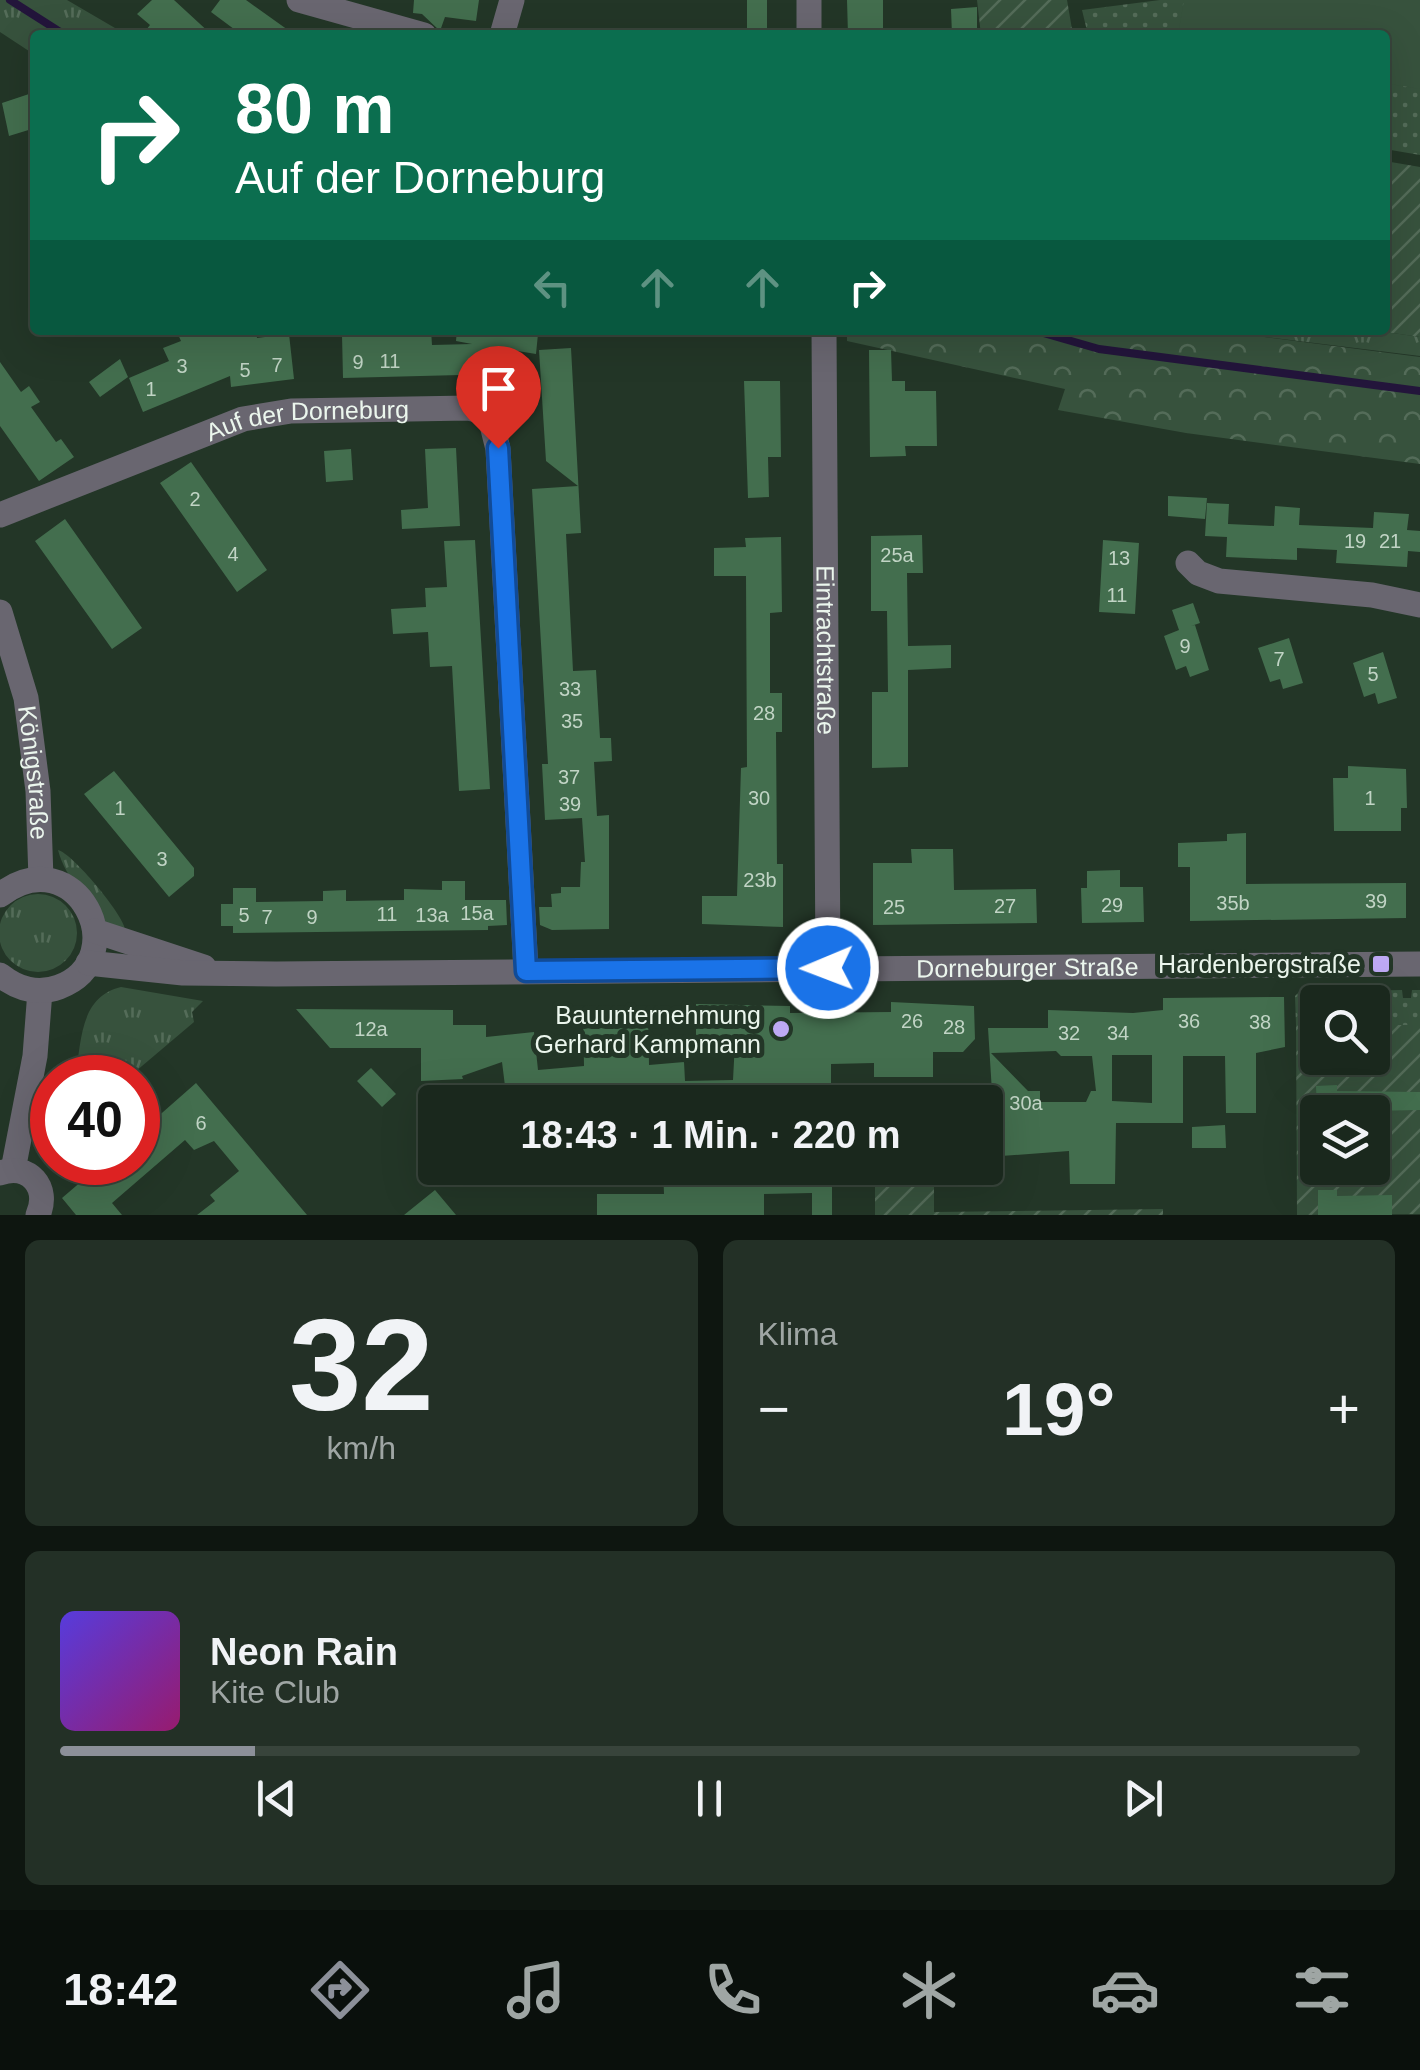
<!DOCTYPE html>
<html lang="de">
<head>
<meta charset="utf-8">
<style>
  body { margin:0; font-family:Arial,sans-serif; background:#233026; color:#f1f3f6; height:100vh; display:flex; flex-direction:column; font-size:38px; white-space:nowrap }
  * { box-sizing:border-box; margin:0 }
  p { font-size:32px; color:#9fa6a4 }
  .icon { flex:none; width:55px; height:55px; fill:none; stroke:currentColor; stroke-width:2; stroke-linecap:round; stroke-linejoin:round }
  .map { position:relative; height:1215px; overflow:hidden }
  .drawer { display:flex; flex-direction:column; gap:25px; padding:25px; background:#0e1610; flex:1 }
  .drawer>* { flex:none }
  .guide { position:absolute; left:30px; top:30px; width:1360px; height:305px; border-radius:10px; box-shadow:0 10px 40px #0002,0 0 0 2px #38443b; background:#0b6e4f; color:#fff; overflow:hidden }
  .fabs { position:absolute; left:1300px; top:985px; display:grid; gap:20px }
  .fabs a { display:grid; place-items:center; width:90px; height:90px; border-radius:10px; background:#1a281d; box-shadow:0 10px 40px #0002,0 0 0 2px #38443b; font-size:50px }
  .speed { position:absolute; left:30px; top:1055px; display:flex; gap:20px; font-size:50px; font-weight:700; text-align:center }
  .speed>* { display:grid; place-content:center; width:130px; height:130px; border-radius:50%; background:#1a281d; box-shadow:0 10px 40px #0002,0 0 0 2px #38443b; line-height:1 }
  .speed .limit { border:15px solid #d22; background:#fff; color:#111 }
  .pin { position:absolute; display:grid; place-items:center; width:85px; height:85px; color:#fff; margin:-102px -42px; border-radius:50% 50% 50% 0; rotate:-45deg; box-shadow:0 0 10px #0007 }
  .pin .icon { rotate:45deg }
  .me { position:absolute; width:110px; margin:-55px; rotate:269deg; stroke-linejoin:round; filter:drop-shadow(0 0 8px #0008) }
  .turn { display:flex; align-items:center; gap:35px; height:210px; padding:0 40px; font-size:45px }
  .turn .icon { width:130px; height:130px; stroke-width:2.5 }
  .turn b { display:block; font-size:70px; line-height:85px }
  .lanes { display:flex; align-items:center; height:95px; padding:0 40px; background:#0003; justify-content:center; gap:50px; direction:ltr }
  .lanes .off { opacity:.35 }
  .big { font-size:75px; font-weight:700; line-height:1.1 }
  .drawer .widget { flex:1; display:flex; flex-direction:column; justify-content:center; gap:15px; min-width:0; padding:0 35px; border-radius:15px; background:#233026 }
  .drawer .dial { align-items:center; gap:0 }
  .dial b { font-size:130px; line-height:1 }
  .song { display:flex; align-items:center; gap:30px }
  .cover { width:120px; height:120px; border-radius:15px; background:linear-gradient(135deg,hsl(250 70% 55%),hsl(320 70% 35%)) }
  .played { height:10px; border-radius:5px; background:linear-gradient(90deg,#8c9099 15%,#38443b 15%) }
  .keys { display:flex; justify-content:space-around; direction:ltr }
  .heat { display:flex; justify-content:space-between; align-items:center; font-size:55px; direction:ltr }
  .drawer .tiles { flex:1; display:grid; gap:25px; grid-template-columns:1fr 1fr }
  .widget:last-child { grid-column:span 2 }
  .trip { position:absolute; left:418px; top:1085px; width:585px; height:100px; border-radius:10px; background:#1a281d; box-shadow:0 10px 40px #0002,0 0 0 2px #38443b; font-weight:700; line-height:100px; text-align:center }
  .tabs { display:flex; height:160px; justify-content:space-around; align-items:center; background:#0a100c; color:#9fa6a4 }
  .tabs .icon { width:70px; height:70px }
  .tabs .active { color:#8c9099 }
  .tabs b { font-size:45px; color:#f1f3f6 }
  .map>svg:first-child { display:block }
  .grass { fill:url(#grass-tufts) }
  .forest { fill:url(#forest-crowns) }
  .park { fill:url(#park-dots) }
  .garden { fill:url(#garden-furrows); fill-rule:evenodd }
  .pitch { fill:#37523d }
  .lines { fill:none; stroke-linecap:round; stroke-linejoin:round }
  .stream { stroke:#23153b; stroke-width:8 }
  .building { fill:#436e4e; fill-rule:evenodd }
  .minor { stroke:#696670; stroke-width:25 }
  .tertiary { stroke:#696670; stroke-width:25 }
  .route-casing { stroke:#114b97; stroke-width:25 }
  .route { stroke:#1a73e8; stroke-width:18 }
  .poi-dot { fill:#bea9f4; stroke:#233627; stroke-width:4 }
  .labels { text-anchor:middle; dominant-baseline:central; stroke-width:10; stroke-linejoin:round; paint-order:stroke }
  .number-label { font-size:20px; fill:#c1d4c5 }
  .street-label { font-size:25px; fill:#ebf6ed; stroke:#233627 }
  .poi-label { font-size:25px; fill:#ebf6ed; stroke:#233627; text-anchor:end }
</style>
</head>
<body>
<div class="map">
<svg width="1420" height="1215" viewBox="0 0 1420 1215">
  <defs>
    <pattern id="grass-tufts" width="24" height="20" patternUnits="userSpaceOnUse" patternTransform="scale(2.5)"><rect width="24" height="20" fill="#37523d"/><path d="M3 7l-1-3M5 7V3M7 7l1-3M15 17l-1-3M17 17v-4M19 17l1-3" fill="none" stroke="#546c59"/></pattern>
    <pattern id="forest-crowns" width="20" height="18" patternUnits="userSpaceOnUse" patternTransform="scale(2.5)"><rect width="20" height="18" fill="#37523d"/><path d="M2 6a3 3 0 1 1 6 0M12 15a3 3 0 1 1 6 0" fill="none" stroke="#546c59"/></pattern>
    <pattern id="park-dots" width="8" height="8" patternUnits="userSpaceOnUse" patternTransform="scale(2.5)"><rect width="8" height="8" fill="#37523d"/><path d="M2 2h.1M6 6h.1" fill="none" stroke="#546c59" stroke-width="1.8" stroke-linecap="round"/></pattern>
    <pattern id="garden-furrows" width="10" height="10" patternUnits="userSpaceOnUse" patternTransform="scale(2.5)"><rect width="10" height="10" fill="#37523d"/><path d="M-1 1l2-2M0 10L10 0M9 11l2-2" fill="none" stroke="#546c59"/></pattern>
  </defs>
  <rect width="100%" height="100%" fill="#233627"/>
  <path class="grass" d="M 0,0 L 67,0 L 127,35 L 35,35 L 35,55 L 0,32 Z
    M 1210,330 L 1372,330 L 1420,337 L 1420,356 Z
    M 58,850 C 72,853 123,914 125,929 L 112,929 C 93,908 65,878 58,850 Z
    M-1 933a39 39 0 1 1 78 0a39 39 0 1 1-78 0Z
    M 121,987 L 203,1001 L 192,1012 L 194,1022 L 129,1077 L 75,1077 C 82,1042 79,997 121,987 Z"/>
  <path class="forest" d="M 847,330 L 1210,330 L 1420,357 L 1420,464 L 1186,433 L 1058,410 L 1065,389 L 847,341 Z"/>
  <path class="park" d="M 1160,0 L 1420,0 L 1420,155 L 1385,149 L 1385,35 L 1088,35 L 1082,10 Z
    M 1402,990 L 1403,998 L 1411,998 L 1412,990 L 1420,990 L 1420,1025 L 1373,1025 L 1372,1002 L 1318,1002 L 1317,1025 L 1296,1025 L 1295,996 L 1299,992 Z"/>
  <path class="garden" d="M 977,0 L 1067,0 L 1073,35 L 981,35 Z
    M 1385,161 L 1420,167 L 1420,337 L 1372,330 L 1385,330 Z
    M 1296,1025 L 1317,1025 L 1318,1058 L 1372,1058 L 1373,1025 L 1420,1025 L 1420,1214 L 1297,1215 ZM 1318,1112 L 1372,1112 L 1372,1168 L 1318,1168 Z
    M 875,1168 L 934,1168 L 934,1212 L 1163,1209 L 1163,1215 L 875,1215 Z"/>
  <path class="pitch" d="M 1184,0 L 1420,0 L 1420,89 L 1385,83 L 1385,35 L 1178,35 Z"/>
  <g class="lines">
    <path class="stream" d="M 10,0 L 65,35
      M 1033,330 L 1099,349 L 1420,391"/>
  </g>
  <path class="building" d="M 152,0 L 174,0 L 212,35 L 142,35 L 150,25 L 137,14 Z
    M 220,0 L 246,0 L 295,35 L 242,35 L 211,12 Z
    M 414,0 L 479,0 L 476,21 L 445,17 L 440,31 L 422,14 L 413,13 Z
    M 747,0 L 767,0 L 767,35 L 747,35 Z
    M 847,0 L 883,0 L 883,35 L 848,35 Z
    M 977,7 L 977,35 L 952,35 L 951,9 Z
    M 35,92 L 35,128 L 9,136 L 2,103 Z
    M 176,330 L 256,330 L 257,338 L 289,334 L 294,379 L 231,387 L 230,376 L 143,412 L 129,378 L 169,361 L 163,348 L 181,341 Z
    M 431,330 L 432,345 L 472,344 L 456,341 L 457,330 L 538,334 L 536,354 L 499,348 L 499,374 L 343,378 L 342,335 Z
    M 571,348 L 581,533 L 566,534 L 573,671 L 596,670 L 600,738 L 611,738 L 612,761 L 594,762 L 597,816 L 609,815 L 609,929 L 552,930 L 540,925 L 539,907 L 552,907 L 551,894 L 561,893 L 561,887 L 580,887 L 581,862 L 585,862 L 582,818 L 545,820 L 542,764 L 548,764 L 532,489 L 578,486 L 546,461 L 539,350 Z
    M 869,350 L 891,350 L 892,381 L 905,381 L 905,391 L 936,391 L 937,446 L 905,446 L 906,456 L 870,457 Z
    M 120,359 L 128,377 L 100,397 L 89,382 Z
    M 0,362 L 21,392 L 29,386 L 40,402 L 31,407 L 56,442 L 61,439 L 74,457 L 39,481 L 0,426 Z
    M 744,381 L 780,381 L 781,457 L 768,457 L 769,497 L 748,498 Z
    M 456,448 L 460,526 L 402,529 L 401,510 L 428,508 L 425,449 Z
    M 351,449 L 353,480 L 326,482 L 324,451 Z
    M 191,462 L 267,570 L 237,592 L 160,483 Z
    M 1168,496 L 1207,498 L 1205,519 L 1168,516 Z
    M 1207,503 L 1229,504 L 1228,524 L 1274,526 L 1275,506 L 1300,508 L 1299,525 L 1373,528 L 1374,512 L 1409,514 L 1407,530 L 1420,531 L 1420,552 L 1408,551 L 1407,567 L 1336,563 L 1337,550 L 1297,548 L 1297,560 L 1226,557 L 1227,537 L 1205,536 Z
    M 65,519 L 142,628 L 112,649 L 35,541 Z
    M 922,535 L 923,573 L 907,573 L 908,646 L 951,645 L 951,668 L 908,670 L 908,767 L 872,768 L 872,692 L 888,692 L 887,611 L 871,611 L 871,536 Z
    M 781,537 L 782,612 L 770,613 L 770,693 L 782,693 L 782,732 L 776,732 L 777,864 L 783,864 L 783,927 L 702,924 L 702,896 L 737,896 L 741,768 L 747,767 L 746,576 L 714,576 L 714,548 L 746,547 L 745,538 Z
    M 475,540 L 490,789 L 459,791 L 452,666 L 430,667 L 428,632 L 393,634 L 391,609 L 426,607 L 425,588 L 447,587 L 444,541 Z
    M 1103,540 L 1139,543 L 1135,614 L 1099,612 Z
    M 1193,603 L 1200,623 L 1191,626 L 1195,625 L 1209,670 L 1190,677 L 1186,666 L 1176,670 L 1164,636 L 1179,630 L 1172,610 Z
    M 1289,638 L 1303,683 L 1283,689 L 1280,679 L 1270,682 L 1258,648 Z
    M 1383,652 L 1397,698 L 1378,704 L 1375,693 L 1364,697 L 1353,663 Z
    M 1348,766 L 1406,769 L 1407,808 L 1401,808 L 1401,831 L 1334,831 L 1333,778 L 1348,778 Z
    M 114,771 L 194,868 L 194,876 L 169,897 L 84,794 Z
    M 1246,833 L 1246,884 L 1406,883 L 1406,918 L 1190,921 L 1190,867 L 1178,867 L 1178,843 L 1227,841 L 1227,834 Z
    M 911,849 L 953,849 L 954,890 L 1036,889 L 1037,923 L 873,925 L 873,863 L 912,863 Z
    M 1120,870 L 1120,887 L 1143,887 L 1144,922 L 1082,923 L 1081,888 L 1087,888 L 1087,871 Z
    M 442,881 L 465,881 L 465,900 L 506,900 L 507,925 L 488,926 L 488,930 L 233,933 L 233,926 L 221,926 L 221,904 L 233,904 L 233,888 L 256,888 L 256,902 L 323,901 L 323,891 L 346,890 L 346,901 L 404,900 L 404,889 L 442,890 Z
    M 1284,997 L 1285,1047 L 1256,1053 L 1256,1113 L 1226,1113 L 1225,1056 L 1183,1056 L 1183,1123 L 1116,1123 L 1115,1184 L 1070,1184 L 1069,1151 L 1001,1156 L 985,1152 L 985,1092 L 992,1092 L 988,1028 L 1048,1028 L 1048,1010 L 1133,1013 L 1163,1010 L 1163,998 ZM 1056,1051 L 1061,1056 L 1092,1056 L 1096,1091 L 1091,1091 L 1086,1102 L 1040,1102 L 1040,1091 L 1028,1091 L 991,1053 ZM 1112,1055 L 1152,1055 L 1152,1103 L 1112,1101 Z
    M 891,1002 L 974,1006 L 975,1039 L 963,1052 L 933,1052 L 933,1077 L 874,1077 L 874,1063 L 831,1064 L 831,1102 L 663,1102 L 662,1089 L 507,1102 L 502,1062 L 462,1076 L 463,1079 L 421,1081 L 421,1048 L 330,1048 L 296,1009 L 453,1010 L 453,1025 L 486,1025 L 486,1037 L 534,1032 L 538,1070 L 584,1066 L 583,1010 L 648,1009 L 649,1065 L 684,1062 L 685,1081 L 733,1080 L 735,1042 L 696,1042 L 696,1004 L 790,1006 L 790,1013 L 891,1012 Z
    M 371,1068 L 396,1094 L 382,1107 L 357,1081 Z
    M 196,1083 L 307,1215 L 197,1215 L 215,1201 L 210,1195 L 239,1171 L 214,1141 L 194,1150 L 185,1140 L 112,1203 L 122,1215 L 76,1215 L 62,1198 L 104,1162 L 138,1162 L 138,1134 Z
    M 1337,1085 L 1337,1091 L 1420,1092 L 1420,1110 L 1317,1112 L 1316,1086 Z
    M 1225,1125 L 1226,1148 L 1192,1148 L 1192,1127 Z
    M 663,1168 L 832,1168 L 832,1215 L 812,1215 L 812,1193 L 764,1194 L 764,1215 L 597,1215 L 597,1194 L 664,1194 Z
    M 435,1190 L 456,1215 L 404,1215 Z
    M 1318,1190 L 1337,1190 L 1337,1196 L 1392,1195 L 1392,1215 L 1318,1215 Z"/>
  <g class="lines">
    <g class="minor">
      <path d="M 299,0 L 424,35"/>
      <path d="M 809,0 L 809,35"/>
      <path d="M 502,35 L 512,0"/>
      <path id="s1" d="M 824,330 L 828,968"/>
      <path id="s2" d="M 0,515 L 243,419 L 291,411 L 469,408 L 489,413 L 498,449 L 526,971"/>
      <path d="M 1188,563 L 1198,573 L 1219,581 L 1372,595 L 1420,605"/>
      <path d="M 13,1170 L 35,1056 L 40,991"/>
      <path d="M 0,1173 C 29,1163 50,1187 38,1215"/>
    </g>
    <g class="tertiary">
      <path id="s3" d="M 0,612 L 26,698 L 38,791 L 41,879"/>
      <path d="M 0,895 C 76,837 136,958 59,987 C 37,995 18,989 0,975"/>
      <path d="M 95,931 L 204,967"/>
      <path id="s4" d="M 88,963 L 183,973 L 276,974 L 1420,964"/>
    </g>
  </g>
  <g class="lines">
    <defs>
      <path id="route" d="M 498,448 L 526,971 L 828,968"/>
    </defs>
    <use href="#route" class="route-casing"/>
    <use href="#route" class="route"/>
  </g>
  <g class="poi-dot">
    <rect x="1371" y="954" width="20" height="20" rx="5"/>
    <circle cx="781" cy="1029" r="10"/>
  </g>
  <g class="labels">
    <g class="number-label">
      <text x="390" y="361">11</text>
      <text x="358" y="362">9</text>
      <text x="277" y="365">7</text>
      <text x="182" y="366">3</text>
      <text x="245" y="370">5</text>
      <text x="151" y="389">1</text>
      <text x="195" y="499">2</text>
      <text x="1355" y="541">19</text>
      <text x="1390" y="541">21</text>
      <text x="233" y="554">4</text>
      <text x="897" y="555">25a</text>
      <text x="1119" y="558">13</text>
      <text x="1117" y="595">11</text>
      <text x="1185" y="646">9</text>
      <text x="1279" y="659">7</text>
      <text x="1373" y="674">5</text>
      <text x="570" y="689">33</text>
      <text x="764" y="713">28</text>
      <text x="572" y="721">35</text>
      <text x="569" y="777">37</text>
      <text x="759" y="798">30</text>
      <text x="1370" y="798">1</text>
      <text x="570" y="804">39</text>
      <text x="120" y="808">1</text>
      <text x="162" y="859">3</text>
      <text x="760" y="880">23b</text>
      <text x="1376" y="901">39</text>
      <text x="1233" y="903">35b</text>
      <text x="1112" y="905">29</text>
      <text x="1005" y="906">27</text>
      <text x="894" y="907">25</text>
      <text x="477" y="913">15a</text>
      <text x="387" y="914">11</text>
      <text x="244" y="915">5</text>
      <text x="432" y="915">13a</text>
      <text x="267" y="917">7</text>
      <text x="312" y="917">9</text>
      <text x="912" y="1021">26</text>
      <text x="1189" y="1021">36</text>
      <text x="1260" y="1022">38</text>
      <text x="954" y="1027">28</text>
      <text x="371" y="1029">12a</text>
      <text x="1069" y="1033">32</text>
      <text x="1118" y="1033">34</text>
      <text x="1026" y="1103">30a</text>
      <text x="201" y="1123">6</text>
    </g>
    <g class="street-label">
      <text stroke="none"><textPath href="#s2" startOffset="325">Auf der Dorneburg</textPath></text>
      <text stroke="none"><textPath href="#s1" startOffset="320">Eintrachtstraße</textPath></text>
      <text stroke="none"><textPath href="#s3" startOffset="165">Königstraße</textPath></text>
      <text stroke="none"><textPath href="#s4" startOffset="940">Dorneburger Straße</textPath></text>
    </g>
    <g class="poi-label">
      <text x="1361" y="964">Hardenbergstraße</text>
      <text x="761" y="1015">Bauunternehmung<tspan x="761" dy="29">Gerhard Kampmann</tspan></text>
    </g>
  </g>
</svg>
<div class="fabs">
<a><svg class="icon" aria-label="search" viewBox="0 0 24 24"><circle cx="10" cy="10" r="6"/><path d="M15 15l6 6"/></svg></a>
<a><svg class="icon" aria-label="layers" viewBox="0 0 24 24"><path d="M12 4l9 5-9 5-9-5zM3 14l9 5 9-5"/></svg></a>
</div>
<div class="speed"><div class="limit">40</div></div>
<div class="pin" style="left:498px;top:448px;background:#d93025"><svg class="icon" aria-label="arrive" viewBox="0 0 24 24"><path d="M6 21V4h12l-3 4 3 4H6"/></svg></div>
<svg class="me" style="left:828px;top:968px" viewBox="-20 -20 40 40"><circle r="17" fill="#1a73e8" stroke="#fff" stroke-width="3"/><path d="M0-11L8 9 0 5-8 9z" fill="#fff"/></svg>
<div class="trip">18:43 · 1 Min. · 220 m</div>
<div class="guide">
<div class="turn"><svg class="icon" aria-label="right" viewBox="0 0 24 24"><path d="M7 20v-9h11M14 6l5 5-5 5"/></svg><div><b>80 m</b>Auf der Dorneburg</div></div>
<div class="lanes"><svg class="icon off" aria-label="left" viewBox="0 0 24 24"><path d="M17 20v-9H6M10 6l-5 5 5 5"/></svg><svg class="icon off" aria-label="ahead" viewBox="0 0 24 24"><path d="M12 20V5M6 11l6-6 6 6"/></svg><svg class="icon off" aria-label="ahead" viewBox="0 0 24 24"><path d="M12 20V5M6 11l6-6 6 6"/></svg><svg class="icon" aria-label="right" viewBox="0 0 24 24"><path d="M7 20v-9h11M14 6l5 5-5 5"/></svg></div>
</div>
</div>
<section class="drawer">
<div class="tiles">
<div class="widget dial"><b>32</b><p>km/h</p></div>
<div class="widget"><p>Klima</p>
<div class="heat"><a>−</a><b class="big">19°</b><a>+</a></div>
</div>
<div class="widget">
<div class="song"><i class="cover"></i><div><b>Neon Rain</b><p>Kite Club</p></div></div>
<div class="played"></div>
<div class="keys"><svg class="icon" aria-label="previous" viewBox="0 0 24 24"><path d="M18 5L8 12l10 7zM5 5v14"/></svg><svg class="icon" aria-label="pause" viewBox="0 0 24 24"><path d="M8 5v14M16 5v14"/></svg><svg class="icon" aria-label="next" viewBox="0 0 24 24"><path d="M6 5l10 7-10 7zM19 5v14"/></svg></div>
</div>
</div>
</section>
<nav class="tabs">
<b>18:42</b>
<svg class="icon active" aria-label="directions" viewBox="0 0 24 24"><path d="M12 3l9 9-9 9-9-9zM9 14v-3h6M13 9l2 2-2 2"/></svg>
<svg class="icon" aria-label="music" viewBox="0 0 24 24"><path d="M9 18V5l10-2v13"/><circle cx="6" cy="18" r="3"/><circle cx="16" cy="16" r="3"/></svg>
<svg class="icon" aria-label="phone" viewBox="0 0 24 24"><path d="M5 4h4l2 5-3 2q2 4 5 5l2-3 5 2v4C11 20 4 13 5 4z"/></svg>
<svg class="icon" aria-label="climate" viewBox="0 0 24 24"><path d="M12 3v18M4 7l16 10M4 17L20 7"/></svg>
<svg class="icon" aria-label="car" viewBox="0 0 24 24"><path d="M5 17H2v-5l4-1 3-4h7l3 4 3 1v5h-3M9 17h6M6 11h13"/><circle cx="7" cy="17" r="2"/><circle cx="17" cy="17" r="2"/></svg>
<svg class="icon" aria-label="filters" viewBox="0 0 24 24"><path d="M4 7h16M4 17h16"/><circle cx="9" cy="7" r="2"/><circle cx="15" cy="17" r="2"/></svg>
</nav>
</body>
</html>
